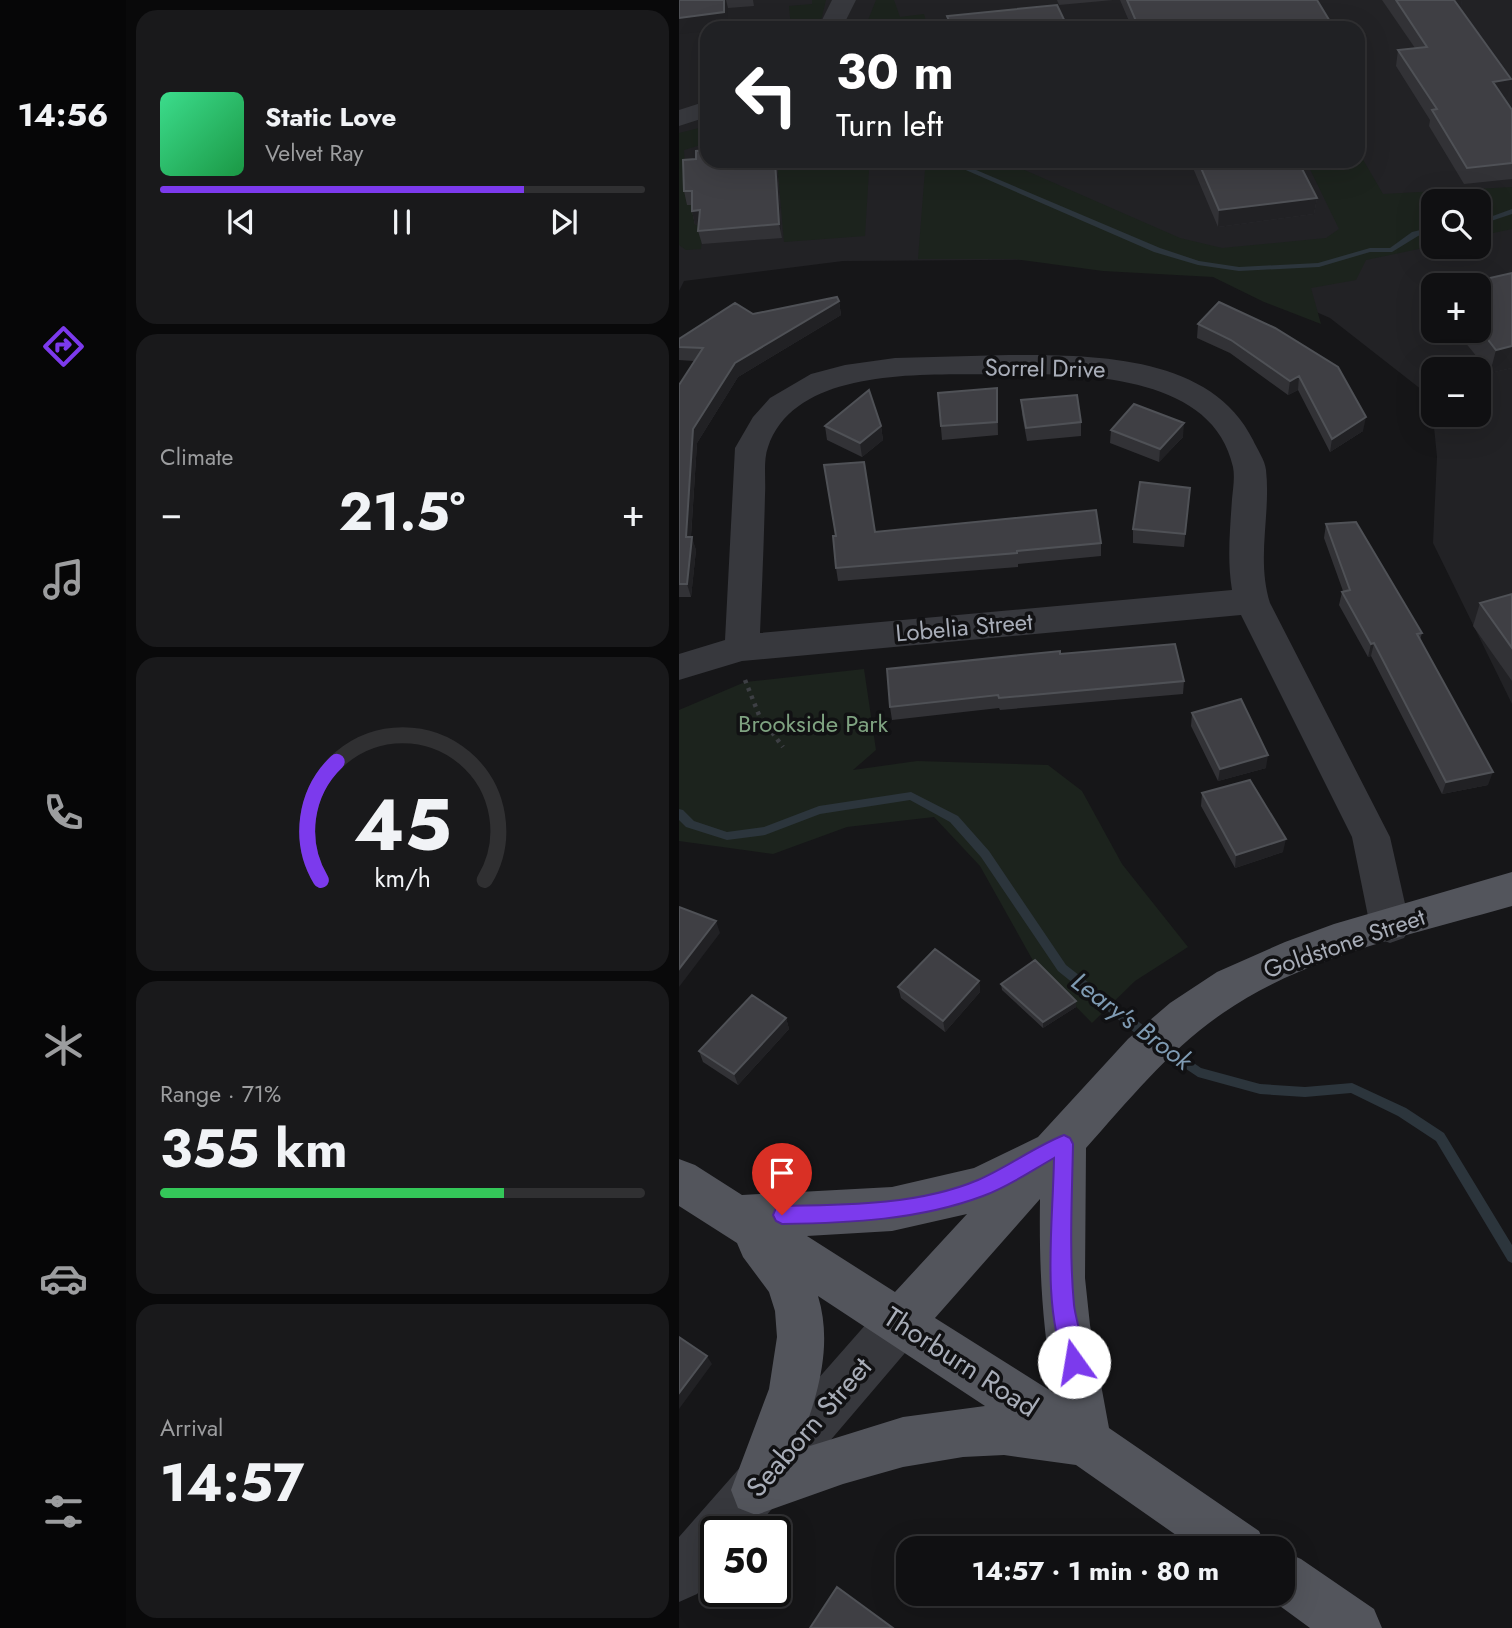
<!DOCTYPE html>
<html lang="en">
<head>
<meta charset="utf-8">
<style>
  body { margin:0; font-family:Jost,sans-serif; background:#19191b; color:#f1f3f6; height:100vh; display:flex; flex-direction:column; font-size:26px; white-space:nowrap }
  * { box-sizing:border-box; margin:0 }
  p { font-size:23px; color:#9c9d9f }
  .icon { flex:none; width:38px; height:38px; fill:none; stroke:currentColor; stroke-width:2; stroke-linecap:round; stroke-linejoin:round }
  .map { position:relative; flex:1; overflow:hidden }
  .sheet { display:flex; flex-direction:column; gap:10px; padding:10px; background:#09090a; width:553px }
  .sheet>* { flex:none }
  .guide { position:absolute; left:21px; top:21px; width:665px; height:147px; border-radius:21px; box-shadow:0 7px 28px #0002,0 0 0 2px #303032; background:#202124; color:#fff; overflow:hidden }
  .fabs { position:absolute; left:742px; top:189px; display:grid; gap:14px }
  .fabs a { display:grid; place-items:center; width:70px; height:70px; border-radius:14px; background:#101012; box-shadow:0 7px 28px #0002,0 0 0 2px #303032; font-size:35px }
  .speed { position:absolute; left:21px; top:1516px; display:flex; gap:14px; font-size:35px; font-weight:700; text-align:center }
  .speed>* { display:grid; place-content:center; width:91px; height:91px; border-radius:50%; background:#101012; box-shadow:0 7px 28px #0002,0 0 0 2px #303032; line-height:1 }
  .speed .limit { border:4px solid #111; border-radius:10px; background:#fff; color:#111 }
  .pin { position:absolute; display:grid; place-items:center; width:60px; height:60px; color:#fff; margin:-72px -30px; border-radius:50% 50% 50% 0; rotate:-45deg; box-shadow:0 0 7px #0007 }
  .pin .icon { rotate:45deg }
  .me { position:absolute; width:77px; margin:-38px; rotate:347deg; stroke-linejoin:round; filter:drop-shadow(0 0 5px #0008) }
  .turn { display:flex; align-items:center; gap:24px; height:147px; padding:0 21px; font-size:32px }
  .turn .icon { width:91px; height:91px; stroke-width:2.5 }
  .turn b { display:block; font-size:49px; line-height:60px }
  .big { font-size:52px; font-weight:700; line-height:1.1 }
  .sheet .widget { flex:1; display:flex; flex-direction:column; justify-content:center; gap:10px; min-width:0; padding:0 24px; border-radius:21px; background:#19191b }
  .sheet .dial { align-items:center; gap:0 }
  .dial svg { height:182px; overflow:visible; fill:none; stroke:#303032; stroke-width:7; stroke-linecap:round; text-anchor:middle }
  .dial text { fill:#f1f3f6; stroke:none }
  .song { display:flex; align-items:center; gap:21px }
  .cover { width:84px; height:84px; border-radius:10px; background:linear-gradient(135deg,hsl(150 70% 55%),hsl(140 70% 35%)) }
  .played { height:7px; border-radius:4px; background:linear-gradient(90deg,#7c3aed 75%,#303032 75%) }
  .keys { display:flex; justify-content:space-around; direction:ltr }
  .heat { display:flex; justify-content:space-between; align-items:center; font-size:38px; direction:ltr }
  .charge { height:10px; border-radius:5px; background:linear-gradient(90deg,#34c759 71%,#303032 0) }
  .trip { position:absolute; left:217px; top:1536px; width:399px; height:70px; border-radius:21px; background:#101012; box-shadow:0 7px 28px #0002,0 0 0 2px #303032; font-weight:700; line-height:70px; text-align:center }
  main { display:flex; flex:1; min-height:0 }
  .tab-bar { display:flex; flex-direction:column; width:126px; justify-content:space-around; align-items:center; background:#060607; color:#9c9d9f }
  .tab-bar .icon { width:49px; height:49px }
  .tab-bar .active { color:#7c3aed }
  .tab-bar b { font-size:32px; color:#f1f3f6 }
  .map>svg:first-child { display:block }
  .built { fill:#222225; fill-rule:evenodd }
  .green { fill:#1c231d }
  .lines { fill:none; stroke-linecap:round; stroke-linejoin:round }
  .stream { fill:#2c353c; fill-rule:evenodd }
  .path { stroke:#3d3f44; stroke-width:4.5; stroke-dasharray:3.5 5; stroke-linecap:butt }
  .minor { fill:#37383d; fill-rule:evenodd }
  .major { fill:#53555c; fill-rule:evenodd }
  .wall { fill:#323236 }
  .shaded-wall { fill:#212124 }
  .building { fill:#3f3f44; stroke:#4f5156; stroke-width:2 }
  .route { fill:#7c3aed; stroke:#51269a; stroke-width:2 }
  .labels { text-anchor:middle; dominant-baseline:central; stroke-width:7; stroke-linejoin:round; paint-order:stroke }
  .street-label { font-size:24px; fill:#a8adb8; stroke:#111113 }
  .park-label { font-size:24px; fill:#7fa381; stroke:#111113 }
  .water-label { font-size:26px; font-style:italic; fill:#7f9bb3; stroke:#111113 }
  .near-street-label { font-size:28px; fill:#a8adb8; stroke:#111113 }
</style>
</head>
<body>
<main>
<nav class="tab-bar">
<b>14:56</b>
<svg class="icon active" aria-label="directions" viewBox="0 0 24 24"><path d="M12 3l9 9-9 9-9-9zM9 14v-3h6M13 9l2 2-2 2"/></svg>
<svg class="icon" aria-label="music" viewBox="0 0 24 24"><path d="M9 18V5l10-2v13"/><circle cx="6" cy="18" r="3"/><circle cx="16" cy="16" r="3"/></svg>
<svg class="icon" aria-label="phone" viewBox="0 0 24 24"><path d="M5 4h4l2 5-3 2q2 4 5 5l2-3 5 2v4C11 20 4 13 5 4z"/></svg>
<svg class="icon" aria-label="climate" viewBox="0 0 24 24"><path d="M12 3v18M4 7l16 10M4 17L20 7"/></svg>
<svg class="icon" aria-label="car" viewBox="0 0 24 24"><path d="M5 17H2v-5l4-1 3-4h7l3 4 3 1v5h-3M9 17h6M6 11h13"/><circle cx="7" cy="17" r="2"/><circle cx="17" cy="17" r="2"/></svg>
<svg class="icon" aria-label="filters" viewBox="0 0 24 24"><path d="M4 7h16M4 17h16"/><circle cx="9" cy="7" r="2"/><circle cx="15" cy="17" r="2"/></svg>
</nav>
<section class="sheet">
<div class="widget">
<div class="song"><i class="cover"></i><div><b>Static Love</b><p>Velvet Ray</p></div></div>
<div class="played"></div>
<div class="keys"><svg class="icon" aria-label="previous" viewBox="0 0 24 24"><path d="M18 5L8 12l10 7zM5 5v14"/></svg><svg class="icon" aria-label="pause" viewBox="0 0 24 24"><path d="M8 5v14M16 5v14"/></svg><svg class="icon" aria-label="next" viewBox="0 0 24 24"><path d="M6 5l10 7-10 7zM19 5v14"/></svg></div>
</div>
<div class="widget"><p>Climate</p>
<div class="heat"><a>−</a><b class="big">21.5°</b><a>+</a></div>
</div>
<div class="widget dial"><svg viewBox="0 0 100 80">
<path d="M14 69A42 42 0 1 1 86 69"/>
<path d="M14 69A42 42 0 0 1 21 17" stroke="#7c3aed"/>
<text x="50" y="56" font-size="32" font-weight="700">45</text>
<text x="50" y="72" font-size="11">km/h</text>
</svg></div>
<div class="widget"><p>Range · 71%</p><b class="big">355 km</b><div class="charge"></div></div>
<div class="widget"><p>Arrival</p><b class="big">14:57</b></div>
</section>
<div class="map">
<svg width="833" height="1628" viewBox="0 0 833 1628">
  <rect width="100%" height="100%" fill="#161618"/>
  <path class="built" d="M 0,0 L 833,0 L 833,704 L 754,543 L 758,457 L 752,397 L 651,318 L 539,269 L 422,259 L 164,261 L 5,281 L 0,291 ZM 28,28 L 679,28 L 679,161 L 28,161 ZM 754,201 L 800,201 L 800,247 L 754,247 ZM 754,285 L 800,285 L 800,331 L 754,331 ZM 754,369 L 800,369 L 800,415 L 754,415 Z"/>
  <path class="green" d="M 133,0 L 147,0 L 143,17 L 135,28 L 112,28 L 110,6 L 133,4 Z
    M 197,0 L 215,0 L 221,17 L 245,14 L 249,28 L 186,28 Z
    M 28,126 L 28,143 L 5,150 L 8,205 L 16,205 L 16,224 L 24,224 L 22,249 L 7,250 L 0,245 L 0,133 Z
    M 679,151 L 704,194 L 833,187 L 833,229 L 800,236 L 800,201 L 754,201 L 754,246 L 687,260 L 677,280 L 632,288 L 642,324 L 585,302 L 534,277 L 424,271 L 336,259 L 239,259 L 246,170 L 226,161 L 325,161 L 501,238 L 543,248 L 647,238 L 660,229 L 627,161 L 679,161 Z
    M 98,161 L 183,161 L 190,170 L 186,236 L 105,242 Z
    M 185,669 L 197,750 L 174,770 L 238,761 L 369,765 L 403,791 L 443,864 L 509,947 L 456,981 L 413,1023 L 357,966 L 301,866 L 255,817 L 168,827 L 94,854 L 0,841 L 0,710 L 66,682 Z"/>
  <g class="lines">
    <path class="stream" d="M 266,161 L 276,161 L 481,248 L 520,261 L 560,267 L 639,263 L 691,248 L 711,248 L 733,232 L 754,227 L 754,231 L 739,236 L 713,252 L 691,252 L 640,267 L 560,271 L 519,265 L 475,252 Z
      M 833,209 L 833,214 L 800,225 L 800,221 Z
      M 232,792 L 279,816 L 310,851 L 387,965 L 474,1033 L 476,1037 L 474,1041 L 470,1042 L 466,1041 L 379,971 L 302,857 L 271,822 L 231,800 L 141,814 L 86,835 L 48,840 L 7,827 L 0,820 L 0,809 L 4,810 L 15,821 L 48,832 L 85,827 L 140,806 Z
      M 483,1041 L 522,1068 L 581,1084 L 626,1087 L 673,1083 L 727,1108 L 765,1133 L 833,1245 L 833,1263 L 829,1261 L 757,1141 L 719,1116 L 672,1093 L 626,1097 L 581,1094 L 519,1077 L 479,1050 L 477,1046 L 479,1042 Z"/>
    <path class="path" d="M 66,680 L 80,715 L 104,747"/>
    <path class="minor" d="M 153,0 L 177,0 L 163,28 L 139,28 Z
      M 28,101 L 28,117 L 0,126 L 0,110 Z
      M 329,355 C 412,355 532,354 574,440 C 578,449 586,460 587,470 C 592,515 577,558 591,603 L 711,837 L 731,926 L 725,938 L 711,943 L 697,938 L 691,926 L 673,837 L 562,615 L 63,661 L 0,680 L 0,654 L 46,640 L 56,448 L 74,417 L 91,398 L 132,374 L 166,365 L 216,358 ZM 329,374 C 403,374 534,374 554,467 C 556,477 554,489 553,499 C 551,530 548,560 553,590 L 81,633 C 83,587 85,541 86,495 C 87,480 84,460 89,447 C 118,362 259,376 329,374 Z
      M 220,1299 L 237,1306 L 244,1323 L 237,1340 L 74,1531 L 37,1531 L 37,1574 L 18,1594 L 0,1602 L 0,1537 L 203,1306 Z"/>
    <path class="major" d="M 833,872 L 833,906 C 736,934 628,955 544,1013 C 490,1050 450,1100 407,1148 L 406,1278 L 411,1325 L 430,1428 L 580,1531 L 588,1549 L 517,1549 L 397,1465 L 325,1455 L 284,1457 L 224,1467 L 164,1484 L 77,1515 L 59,1508 L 52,1490 L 90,1389 L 98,1337 L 96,1311 L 90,1292 L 64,1257 L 58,1243 L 0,1206 L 0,1159 L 16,1165 L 63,1195 L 213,1187 L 295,1168 L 359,1137 L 449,1039 L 491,1003 L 538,972 L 606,942 L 655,924 ZM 361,1199 C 360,1269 363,1324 375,1393 L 256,1318 ZM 288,1214 L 216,1292 L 128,1236 L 213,1231 ZM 139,1296 L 306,1406 L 224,1417 L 118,1450 C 137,1401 155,1348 139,1296 Z
      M 604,1551 L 622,1559 L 695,1609 L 703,1628 L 631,1628 L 586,1595 L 604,1594 Z"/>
  </g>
  <path class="wall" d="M 0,0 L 74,0 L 75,6 L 49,8 Z
    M 378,0 L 434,0 L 380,5 Z
    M 441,0 L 638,0 L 655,28 L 453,28 Z
    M 703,0 L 783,0 L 782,6 L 780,6 L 828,96 L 824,96 L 833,110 L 833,179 L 785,184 L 750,126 L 751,120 L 717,66 L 719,50 L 736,48 Z
    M 268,16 L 389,28 L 269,28 Z
    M 28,161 L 98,161 L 103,238 L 23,244 L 19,231 L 20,224 L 16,225 L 13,211 L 13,205 L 8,205 L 5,191 Z
    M 511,161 L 619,161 L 638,198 L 635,214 L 539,227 Z
    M 800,285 L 833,368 L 811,373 L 777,331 L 800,331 Z
    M 160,301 L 162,315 L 59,377 L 18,443 L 12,537 L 17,550 L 12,597 L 0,597 L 0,385 L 15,361 L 0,360 L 0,339 L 74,314 Z
    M 540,302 L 684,431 L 651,452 L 619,390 L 609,395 L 551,353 L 518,338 L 519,324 Z
    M 318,388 L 319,435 L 263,440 L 259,393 Z
    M 342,400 L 402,422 L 402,436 L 348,441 L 343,414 Z
    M 146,426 L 202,426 L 204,440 L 183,457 L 148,440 Z
    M 432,430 L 504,437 L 480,462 L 431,443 Z
    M 511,488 L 505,547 L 454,543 L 454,529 Z
    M 647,524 L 743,633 L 741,640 L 809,785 L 763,794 L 692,656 L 689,657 L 660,605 L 663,592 L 664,591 L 645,538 Z
    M 196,532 L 422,543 L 422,556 L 339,564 L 339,567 L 159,581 L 157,568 L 157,536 Z
    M 833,594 L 833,681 L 794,626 L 801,603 Z
    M 381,654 L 505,681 L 504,694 L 321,710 L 320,708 L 213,720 L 211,707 Z
    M 513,713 L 587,768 L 539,781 L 512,726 Z
    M 523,793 L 604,852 L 556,868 L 522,806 Z
    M 300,981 L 301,992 L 266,1032 L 222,998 L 219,987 Z
    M 322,984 L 397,1007 L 364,1028 L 323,990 Z
    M 107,1018 L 110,1029 L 59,1085 L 24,1062 L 20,1051 Z"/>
  <path class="shaded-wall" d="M 45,0 L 47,0 L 49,8 L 48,28 L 28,28 L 28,31 L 0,34 L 0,18 Z
    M 768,0 L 783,0 L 782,6 L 766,8 Z
    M 832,79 L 828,96 L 810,98 L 814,82 Z
    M 96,161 L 98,161 L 103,238 L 100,224 Z
    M 638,198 L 635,214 L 539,227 L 540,210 Z
    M 21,210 L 24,224 L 16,225 L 13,211 Z
    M 160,301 L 162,315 L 59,377 L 18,443 L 11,550 L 7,537 L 14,429 L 56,363 Z
    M 833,346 L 833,368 L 811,373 L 817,350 Z
    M 620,376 L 619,390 L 609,395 L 611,381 Z
    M 687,417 L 684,431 L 651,452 L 653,439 Z
    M 505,423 L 504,437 L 480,462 L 481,449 Z
    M 202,426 L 204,440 L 183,457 L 181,443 Z
    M 13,537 L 17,550 L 12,597 L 8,584 Z
    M 695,643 L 692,656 L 689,657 L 692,644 Z
    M 589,755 L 587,768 L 539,781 L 541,769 Z
    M 814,772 L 809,785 L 763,794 L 767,782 Z
    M 607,839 L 604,852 L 556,868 L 557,855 Z
    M 37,921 L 41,933 L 0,987 L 0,969 Z
    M 300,981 L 301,992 L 266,1032 L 264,1021 Z
    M 397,1001 L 397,1007 L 364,1028 L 364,1022 Z
    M 107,1018 L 110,1029 L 59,1085 L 55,1074 Z
    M 28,1356 L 33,1364 L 0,1409 L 0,1393 Z"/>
  <path class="building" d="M 0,0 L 45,0 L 45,12 L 0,18 Z
    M 448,0 L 638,0 L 655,28 L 460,28 Z
    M 717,0 L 775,0 L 832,79 L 814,82 L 833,110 L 833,163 L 788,168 L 753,110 L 758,109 L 719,50 L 748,47 Z
    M 378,5 L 389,28 L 273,28 L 268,16 Z
    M 28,150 L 28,161 L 96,161 L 100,224 L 19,231 L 21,210 L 13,211 L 13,191 L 5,191 L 4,160 L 17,159 L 17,151 Z
    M 519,161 L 619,161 L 638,198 L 540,210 Z
    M 833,273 L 833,346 L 817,350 L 800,328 L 800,285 L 780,285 Z
    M 158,297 L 160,301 L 56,363 L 14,429 L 7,537 L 13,537 L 8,584 L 0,584 L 0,385 L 24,348 L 0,347 L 0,339 L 56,303 L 74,314 Z
    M 540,302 L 596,328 L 659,367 L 687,417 L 653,439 L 620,376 L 611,381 L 552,340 L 519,324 Z
    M 318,388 L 318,422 L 262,426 L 259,393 Z
    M 190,390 L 202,426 L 181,443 L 146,426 Z
    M 398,395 L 402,422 L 347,428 L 342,400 Z
    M 455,404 L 505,423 L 481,449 L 432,430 Z
    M 185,462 L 196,532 L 417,510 L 422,543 L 338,551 L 338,553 L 157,568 L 154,536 L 157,536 L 145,465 Z
    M 461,482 L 511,488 L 506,534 L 454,529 Z
    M 677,522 L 743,633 L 738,634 L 814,772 L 767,782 L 695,643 L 692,644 L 663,592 L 671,590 L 647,524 Z
    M 833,594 L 833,648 L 801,603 Z
    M 496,644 L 505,681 L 320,698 L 319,695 L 211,707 L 208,669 L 381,651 L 381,654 Z
    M 562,699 L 589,755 L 541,769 L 513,713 Z
    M 571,780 L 607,839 L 557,855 L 523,793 Z
    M 0,907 L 37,921 L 0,969 Z
    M 256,949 L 300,981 L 264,1021 L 219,987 Z
    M 356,960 L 397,1001 L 364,1022 L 322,984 Z
    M 73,995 L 107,1018 L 55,1074 L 20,1051 Z
    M 0,1337 L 28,1356 L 0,1393 Z
    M 158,1587 L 214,1628 L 131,1628 Z"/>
  <path class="route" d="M 385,1135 L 391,1138 L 394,1144 C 393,1197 390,1252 395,1305 C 397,1323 409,1352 402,1369 L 395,1372 L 388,1369 C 362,1305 374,1225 375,1158 C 352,1171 329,1187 304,1196 C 240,1220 171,1223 103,1224 L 97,1221 L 94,1215 L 97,1208 L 103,1206 C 167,1205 240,1205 299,1180 C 329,1167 355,1147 385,1135 Z"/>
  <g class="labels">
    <g class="street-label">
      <text transform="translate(366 368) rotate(1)">Sorrel Drive</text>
      <text transform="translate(285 627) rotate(-5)">Lobelia Street</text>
      <text transform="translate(665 943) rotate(-19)">Goldstone Street</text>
    </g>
    <g class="park-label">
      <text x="134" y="723">Brookside Park</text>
    </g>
    <g class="water-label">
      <text transform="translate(453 1021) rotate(37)">Leary's Brook</text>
    </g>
    <g class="near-street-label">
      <text transform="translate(282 1362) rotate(33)">Thorburn Road</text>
      <text transform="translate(130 1427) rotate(-49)">Seaborn Street</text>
    </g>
  </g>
</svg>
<div class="fabs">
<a><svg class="icon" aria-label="search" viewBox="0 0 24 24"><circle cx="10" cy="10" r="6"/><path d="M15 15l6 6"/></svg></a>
<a>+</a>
<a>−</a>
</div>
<div class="speed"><div class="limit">50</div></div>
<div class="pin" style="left:103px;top:1215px;background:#d93025"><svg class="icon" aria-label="arrive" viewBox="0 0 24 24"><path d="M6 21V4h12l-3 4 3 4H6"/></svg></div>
<svg class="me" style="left:395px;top:1362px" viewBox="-20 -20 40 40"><circle r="19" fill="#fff"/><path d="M0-13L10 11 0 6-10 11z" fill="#7c3aed"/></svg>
<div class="trip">14:57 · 1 min · 80 m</div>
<div class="guide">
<div class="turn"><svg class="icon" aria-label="left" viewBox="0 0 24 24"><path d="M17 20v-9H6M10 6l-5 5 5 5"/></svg><div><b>30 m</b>Turn left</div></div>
</div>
</div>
</main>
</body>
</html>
